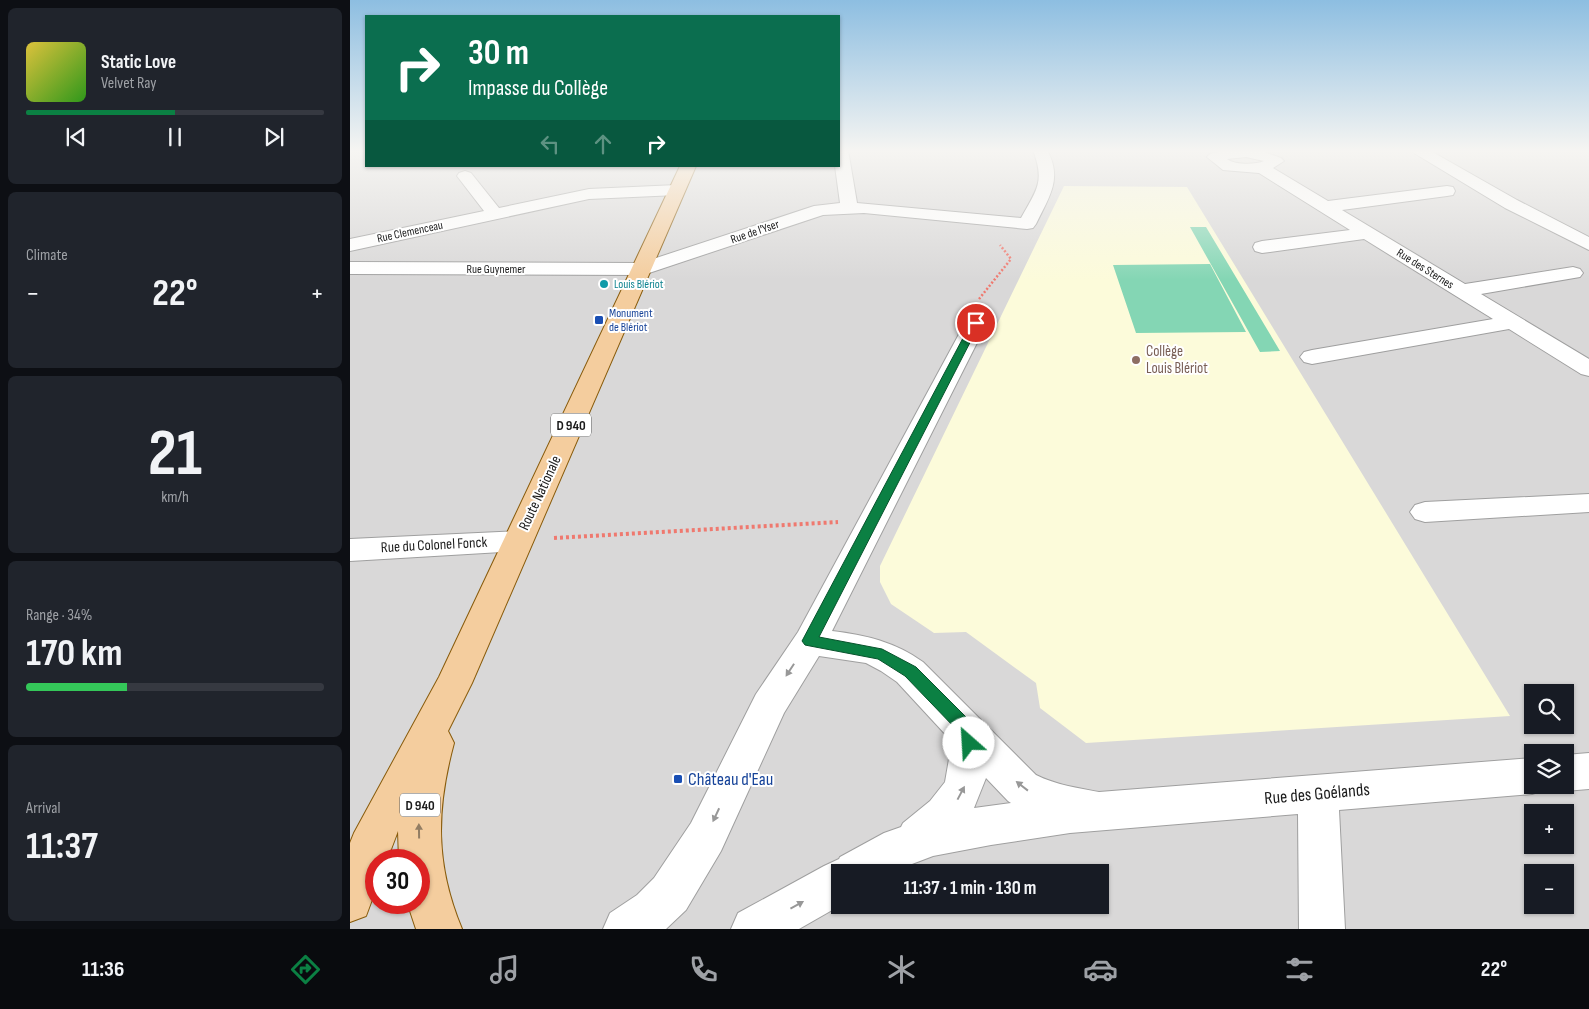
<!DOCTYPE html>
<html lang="en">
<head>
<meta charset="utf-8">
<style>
  body { margin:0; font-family:"Sofia Sans Condensed",sans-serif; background:#20242c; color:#f1f3f6; height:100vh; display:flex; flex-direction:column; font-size:19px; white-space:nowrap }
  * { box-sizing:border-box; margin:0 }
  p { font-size:16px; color:#9ea1a6 }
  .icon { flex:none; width:28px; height:28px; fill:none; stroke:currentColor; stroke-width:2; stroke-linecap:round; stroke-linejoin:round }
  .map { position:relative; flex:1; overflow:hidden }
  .details { display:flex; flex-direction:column; gap:8px; padding:8px; background:#0d0f14; width:350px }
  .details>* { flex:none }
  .guide { position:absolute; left:15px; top:15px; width:475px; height:152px; border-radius:0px; box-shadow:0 1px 4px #0004; background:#0b6e4f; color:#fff; overflow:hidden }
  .buttons { position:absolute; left:1174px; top:684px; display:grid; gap:10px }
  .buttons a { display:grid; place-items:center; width:50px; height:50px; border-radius:0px; background:#171b24; box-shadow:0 1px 4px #0004; font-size:25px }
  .speed { position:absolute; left:15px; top:849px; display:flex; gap:10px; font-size:25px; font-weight:700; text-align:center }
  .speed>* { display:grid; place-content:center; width:65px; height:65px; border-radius:50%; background:#171b24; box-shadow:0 1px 4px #0004; line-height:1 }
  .speed .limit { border:8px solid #d22; background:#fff; color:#111 }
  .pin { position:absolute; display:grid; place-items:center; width:42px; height:42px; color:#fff; margin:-21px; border:2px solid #fff; border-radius:50%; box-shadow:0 1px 5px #0007 }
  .me { position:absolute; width:55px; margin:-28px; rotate:334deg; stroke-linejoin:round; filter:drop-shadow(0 0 4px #0008) }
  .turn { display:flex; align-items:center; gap:18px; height:105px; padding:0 20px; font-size:22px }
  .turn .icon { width:65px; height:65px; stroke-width:2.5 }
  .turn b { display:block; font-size:35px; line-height:42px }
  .lanes { display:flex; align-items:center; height:48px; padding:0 20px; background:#0003; justify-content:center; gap:25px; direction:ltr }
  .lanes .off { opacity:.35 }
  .big { font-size:38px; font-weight:700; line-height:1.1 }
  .details .tile { flex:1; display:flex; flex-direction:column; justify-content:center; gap:8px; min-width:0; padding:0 18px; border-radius:8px; background:#20242c }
  .details .dial { align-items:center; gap:0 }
  .dial b { font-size:65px; line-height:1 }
  .song { display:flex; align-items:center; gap:15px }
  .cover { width:60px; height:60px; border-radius:8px; background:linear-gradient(135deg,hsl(50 70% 55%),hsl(110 70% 35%)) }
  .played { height:5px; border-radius:2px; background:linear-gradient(90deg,#0b8043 50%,#363941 50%) }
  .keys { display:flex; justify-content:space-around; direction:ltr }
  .heat { display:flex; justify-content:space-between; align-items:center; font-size:28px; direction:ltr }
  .charge { height:8px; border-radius:4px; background:linear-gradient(90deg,#34c759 34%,#363941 0) }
  .trip { position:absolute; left:481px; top:864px; width:278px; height:50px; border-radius:0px; background:#171b24; box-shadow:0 1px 4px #0004; font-weight:700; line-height:50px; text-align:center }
  .menu { display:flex; height:80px; justify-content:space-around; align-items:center; background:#090b0e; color:#9ea1a6 }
  .menu .icon { width:35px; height:35px }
  .menu .current { color:#0b8043 }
  .menu b { font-size:22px; color:#f1f3f6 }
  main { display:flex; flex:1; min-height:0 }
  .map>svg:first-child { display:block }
  .residential { fill:#d9d8d8; fill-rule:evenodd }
  .education { fill:#fcfbda }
  .pitch { fill:#84d6b4 }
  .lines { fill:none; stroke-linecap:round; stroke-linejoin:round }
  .minor-casing { stroke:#9f9f9f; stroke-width:2 }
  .major-casing { stroke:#885b0b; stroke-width:2 }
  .path-far1 { stroke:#ef796f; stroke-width:2.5; stroke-dasharray:2 2; stroke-linecap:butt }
  .path { stroke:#ef796f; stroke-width:4; stroke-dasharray:3 3; stroke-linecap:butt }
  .minor { fill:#fff; fill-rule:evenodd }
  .major { fill:#f4cd9e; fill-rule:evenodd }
  .oneway { fill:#989898 }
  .oneway2 { fill:#927d63 }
  .route { fill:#0b8043; stroke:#07532c }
  .culture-dot { fill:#0f9aa8; stroke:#fff; stroke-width:2 }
  .transit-dot { fill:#1a4fb4; stroke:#fff; stroke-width:2 }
  .education-dot { fill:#8d6e63; stroke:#fff; stroke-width:2 }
  .labels { text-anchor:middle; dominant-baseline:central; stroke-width:4; stroke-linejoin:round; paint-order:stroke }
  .far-street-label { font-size:12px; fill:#1b1b1b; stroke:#fff }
  .far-culture-label { font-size:12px; fill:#0d838f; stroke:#fff; text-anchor:start }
  .far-transit-label { font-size:12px; fill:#164399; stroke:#fff; text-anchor:start }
  .shield { fill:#fff; stroke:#5f5f5f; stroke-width:1 }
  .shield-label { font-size:14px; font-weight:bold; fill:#1b1b1b }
  .education-label { font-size:15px; fill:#785e54; stroke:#fff; text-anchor:start }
  .street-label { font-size:15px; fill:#1b1b1b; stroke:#fff }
  .near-transit-label { font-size:18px; fill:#164399; stroke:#fff; text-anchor:start }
  .near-street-label { font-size:18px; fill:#1b1b1b; stroke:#fff }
</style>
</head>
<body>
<main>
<section class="details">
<div class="tile">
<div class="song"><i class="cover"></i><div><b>Static Love</b><p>Velvet Ray</p></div></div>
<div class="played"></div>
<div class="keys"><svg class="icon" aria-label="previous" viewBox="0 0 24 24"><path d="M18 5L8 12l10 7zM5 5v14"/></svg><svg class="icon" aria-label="pause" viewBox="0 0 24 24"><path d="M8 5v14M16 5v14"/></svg><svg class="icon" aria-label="next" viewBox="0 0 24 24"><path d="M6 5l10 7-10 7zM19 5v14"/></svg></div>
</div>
<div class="tile"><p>Climate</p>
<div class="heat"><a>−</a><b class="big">22°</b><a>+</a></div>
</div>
<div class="tile dial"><b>21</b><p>km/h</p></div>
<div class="tile"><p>Range · 34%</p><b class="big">170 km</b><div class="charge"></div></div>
<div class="tile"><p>Arrival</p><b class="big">11:37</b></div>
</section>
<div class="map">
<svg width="1239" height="929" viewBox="0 0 1239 929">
  <rect width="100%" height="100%" fill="#ece8e1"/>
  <path class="residential" d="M 0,150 L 16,150 L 16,166 L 489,166 L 489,150 L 1239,150 L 1239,929 L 0,929 ZM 1182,692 L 1215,692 L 1215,725 L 1182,725 ZM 1182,752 L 1215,752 L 1215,785 L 1182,785 ZM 1182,812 L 1215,812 L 1215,845 L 1182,845 ZM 26,860 L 69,860 L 69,902 L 26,902 ZM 490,872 L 750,872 L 750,905 L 490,905 ZM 1182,872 L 1215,872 L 1215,905 L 1182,905 Z"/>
  <path class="education" d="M 714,186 L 837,187 L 1160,716 L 736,743 L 690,708 L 686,683 L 616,632 L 584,633 L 541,604 L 530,582 L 530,566 Z"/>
  <path class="pitch" d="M 840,227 L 856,227 L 930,351 L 910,352 Z
    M 860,264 L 896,332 L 786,333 L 763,265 Z"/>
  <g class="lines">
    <defs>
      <path id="minor" d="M 489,150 L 498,150 L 507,203 L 671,218 C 687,189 695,182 683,150 L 697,150 C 713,179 699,197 686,224 L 683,228 L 677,229 L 514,213 L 473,215 L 293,275 L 0,274 L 0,262 L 291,263 L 464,206 L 490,203 L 485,166 L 489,166 Z
        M 877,150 L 909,150 L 931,158 L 934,161 L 923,168 L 978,201 L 1097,186 L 1103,187 L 1105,191 L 1103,195 L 1097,196 L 992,210 L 1115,284 L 1223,267 L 1230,269 L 1233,273 L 1230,277 L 1131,294 L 1239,359 L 1239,376 L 1231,374 L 1159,329 L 962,364 L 954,362 L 950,357 L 954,352 L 962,350 L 1143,319 L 1014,239 L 912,253 L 905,251 L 903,247 L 905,243 L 912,241 L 1000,230 L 909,173 L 873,170 L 857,157 L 860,154 ZM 896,157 L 914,161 C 905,165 885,165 877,159 Z
        M 1062,150 L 1079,150 L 1167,200 L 1239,237 L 1239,250 L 1155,208 L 1064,153 Z
        M 115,171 L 121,173 L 149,208 L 239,189 L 327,185 L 333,187 L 335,190 L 333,193 L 327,195 L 239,199 L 0,251 L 0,239 L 134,211 L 107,176 L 109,173 Z
        M 626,316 L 634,318 L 637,323 L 482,631 C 516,635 545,642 573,662 L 686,775 C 706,785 728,788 749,792 L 1182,758 L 1182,785 L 1198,785 L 1196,789 L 1182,794 L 989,810 L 995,929 L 949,929 L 948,814 L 720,833 L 641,845 L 583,856 L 562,864 L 547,872 L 490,872 L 491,905 L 449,929 L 381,929 L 388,913 L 474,866 L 489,859 L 490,857 L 534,833 L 551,827 L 553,823 L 580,801 L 595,782 L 599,759 L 596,735 L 547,682 L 531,671 L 516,663 L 469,656 L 434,713 L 371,851 L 336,910 L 316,929 L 253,929 L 260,913 L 287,895 L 304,878 L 341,823 L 406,694 L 448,632 L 615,323 L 618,318 ZM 636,778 L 658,801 L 661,803 L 624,808 Z
        M 1239,494 L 1239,512 L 1075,522 L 1065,519 L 1060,512 L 1065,505 L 1075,502 Z
        M 168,531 L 179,534 L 183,541 L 179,548 L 168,551 L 0,561 L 0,539 Z
        M 1239,753 L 1239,789 L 1215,791 L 1201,786 L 1215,785 L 1215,755 Z"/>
      <path id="major" d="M 330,166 L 346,166 L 122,683 L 98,731 L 104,743 C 86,810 85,864 112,929 L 66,929 L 57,902 L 69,902 L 69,860 L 49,860 L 48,831 L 37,860 L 26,860 L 26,889 L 16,916 L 0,922 L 0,843 L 4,833 L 89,677 Z"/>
    </defs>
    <use href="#minor" class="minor-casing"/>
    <use href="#major" class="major-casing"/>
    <path class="path-far1" d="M 629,299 L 661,259 L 650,245"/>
    <path class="path" d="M 204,538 L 488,522"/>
    <use href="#minor" class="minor"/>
    <use href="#major" class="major"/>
  </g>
  <defs><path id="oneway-solid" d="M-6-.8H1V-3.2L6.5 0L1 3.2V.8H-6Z" transform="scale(1.25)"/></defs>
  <g class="oneway">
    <use href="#oneway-solid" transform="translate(440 670) rotate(123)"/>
    <use href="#oneway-solid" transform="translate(672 786) rotate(-142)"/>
    <use href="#oneway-solid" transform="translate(611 793) rotate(-62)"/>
    <use href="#oneway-solid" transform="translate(366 815) rotate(115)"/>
    <use href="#oneway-solid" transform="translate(447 905) rotate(-29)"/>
  </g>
  <use class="oneway2" href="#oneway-solid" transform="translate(69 831) rotate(-91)"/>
  <linearGradient id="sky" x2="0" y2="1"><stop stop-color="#8dbee1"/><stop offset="0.54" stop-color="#f6f5f2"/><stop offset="1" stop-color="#f6f5f2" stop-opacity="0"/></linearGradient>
  <rect width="1239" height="280" fill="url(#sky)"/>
  <path class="route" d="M 626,320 L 630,323 L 469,637 L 532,649 L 566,667 L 619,720 L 627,743 L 625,748 L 619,750 L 613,748 L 606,729 L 555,676 L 528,659 L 460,646 L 455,645 L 452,641 L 621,323 Z"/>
  <circle class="culture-dot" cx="254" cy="284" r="5"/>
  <g class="transit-dot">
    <rect x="244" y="315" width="10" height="10" rx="2.5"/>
    <rect x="323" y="774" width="10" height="10" rx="2.5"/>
  </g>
  <circle class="education-dot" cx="786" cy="360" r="5"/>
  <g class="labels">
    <g class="far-street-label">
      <text transform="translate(60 232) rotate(-12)">Rue Clemenceau</text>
      <text transform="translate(405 232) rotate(-19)">Rue de l'Yser</text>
      <text x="146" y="269">Rue Guynemer</text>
      <text transform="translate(1075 269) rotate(32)">Rue des Sternes</text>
    </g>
    <g class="far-culture-label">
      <text x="264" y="284">Louis Blériot</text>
    </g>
    <g class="far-transit-label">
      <text x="259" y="313">Monument<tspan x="259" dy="14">de Blériot</tspan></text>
    </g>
    <g class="shield">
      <rect x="201" y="413.5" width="40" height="23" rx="4"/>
      <rect x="50" y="793.5" width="40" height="23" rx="4"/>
    </g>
    <g class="shield-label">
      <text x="221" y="425">D 940</text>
      <text x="70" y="805">D 940</text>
    </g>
    <g class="education-label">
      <text x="796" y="351">Collège<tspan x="796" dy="17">Louis Blériot</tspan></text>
    </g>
    <g class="street-label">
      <text transform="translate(190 493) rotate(-65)">Route Nationale</text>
      <text transform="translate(84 545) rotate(-3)">Rue du Colonel Fonck</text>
    </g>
    <g class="near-transit-label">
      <text x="338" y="779">Château d'Eau</text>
    </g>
    <g class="near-street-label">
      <text transform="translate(967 794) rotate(-5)">Rue des Goélands</text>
    </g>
  </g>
</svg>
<div class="buttons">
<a><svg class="icon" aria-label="search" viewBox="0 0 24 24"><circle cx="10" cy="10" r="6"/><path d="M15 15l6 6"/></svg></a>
<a><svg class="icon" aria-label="layers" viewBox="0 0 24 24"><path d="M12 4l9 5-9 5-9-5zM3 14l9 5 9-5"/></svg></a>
<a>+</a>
<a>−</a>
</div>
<div class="speed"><div class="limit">30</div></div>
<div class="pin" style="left:626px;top:323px;background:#d93025"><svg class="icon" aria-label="arrive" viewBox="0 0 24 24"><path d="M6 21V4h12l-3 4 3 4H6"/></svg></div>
<svg class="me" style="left:619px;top:743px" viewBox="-20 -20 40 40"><circle r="19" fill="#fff"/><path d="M0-13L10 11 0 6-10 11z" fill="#0b8043"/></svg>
<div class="trip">11:37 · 1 min · 130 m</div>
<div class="guide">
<div class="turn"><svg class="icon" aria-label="right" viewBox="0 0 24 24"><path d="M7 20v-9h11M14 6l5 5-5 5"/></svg><div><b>30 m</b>Impasse du Collège</div></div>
<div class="lanes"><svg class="icon off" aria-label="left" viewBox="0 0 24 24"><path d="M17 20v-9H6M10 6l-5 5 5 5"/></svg><svg class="icon off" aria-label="ahead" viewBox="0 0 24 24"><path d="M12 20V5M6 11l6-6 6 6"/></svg><svg class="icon" aria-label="right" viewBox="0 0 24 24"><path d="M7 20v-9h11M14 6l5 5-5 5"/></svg></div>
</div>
</div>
</main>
<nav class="menu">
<b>11:36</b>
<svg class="icon current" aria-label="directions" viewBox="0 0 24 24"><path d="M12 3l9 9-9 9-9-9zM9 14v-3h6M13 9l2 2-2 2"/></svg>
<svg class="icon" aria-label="music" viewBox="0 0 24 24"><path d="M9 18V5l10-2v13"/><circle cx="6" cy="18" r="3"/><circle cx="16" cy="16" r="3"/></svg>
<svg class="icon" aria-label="phone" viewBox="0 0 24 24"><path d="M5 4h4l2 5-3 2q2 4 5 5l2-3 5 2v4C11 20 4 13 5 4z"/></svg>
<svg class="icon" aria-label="climate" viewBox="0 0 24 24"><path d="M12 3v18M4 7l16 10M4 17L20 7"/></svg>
<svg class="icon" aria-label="car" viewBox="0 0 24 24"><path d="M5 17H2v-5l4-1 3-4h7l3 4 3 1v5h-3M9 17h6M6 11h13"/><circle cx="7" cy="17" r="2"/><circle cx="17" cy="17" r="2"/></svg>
<svg class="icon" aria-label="filters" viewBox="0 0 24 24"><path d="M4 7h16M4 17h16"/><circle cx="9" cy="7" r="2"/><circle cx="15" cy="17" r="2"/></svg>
<b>22°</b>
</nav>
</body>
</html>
